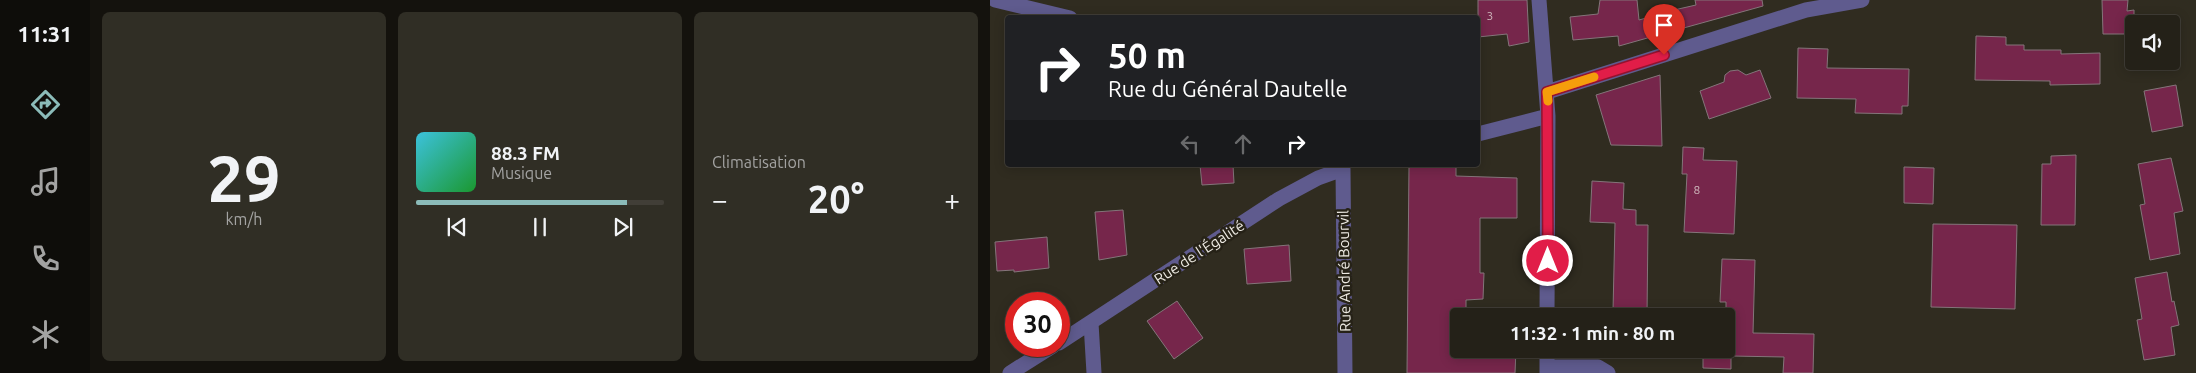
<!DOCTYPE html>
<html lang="fr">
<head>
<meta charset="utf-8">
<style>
  body { margin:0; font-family:Ubuntu,sans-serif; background:#302e25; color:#f1f3f6; height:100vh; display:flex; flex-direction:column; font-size:19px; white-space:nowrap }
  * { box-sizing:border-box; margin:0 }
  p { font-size:16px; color:#a3a3a2 }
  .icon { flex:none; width:28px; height:28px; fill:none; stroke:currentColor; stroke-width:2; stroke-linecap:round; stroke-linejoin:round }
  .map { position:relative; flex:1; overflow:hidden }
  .drawer { display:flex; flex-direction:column; gap:12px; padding:12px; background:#14120d; width:900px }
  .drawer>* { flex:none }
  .banner { position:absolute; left:15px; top:15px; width:475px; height:152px; border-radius:5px; box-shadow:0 2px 12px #0003,0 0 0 1px #413e37; background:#202124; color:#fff; overflow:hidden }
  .tools { position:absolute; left:1135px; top:15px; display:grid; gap:10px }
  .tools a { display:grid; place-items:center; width:55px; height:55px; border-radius:5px; background:#242118; box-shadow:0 2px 12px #0003,0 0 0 1px #413e37; font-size:25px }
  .speed { position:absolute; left:15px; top:292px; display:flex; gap:10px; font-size:25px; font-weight:700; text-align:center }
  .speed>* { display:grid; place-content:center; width:65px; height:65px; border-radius:50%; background:#242118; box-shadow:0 2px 12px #0003,0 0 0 1px #413e37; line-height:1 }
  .speed .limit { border:8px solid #d22; background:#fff; color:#111 }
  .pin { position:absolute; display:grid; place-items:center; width:42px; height:42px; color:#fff; margin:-51px -21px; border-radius:50% 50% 50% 0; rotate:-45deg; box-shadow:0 0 5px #0007 }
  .pin .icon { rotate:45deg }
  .me { position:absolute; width:55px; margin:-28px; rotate:0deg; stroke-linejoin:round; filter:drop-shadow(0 0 4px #0008) }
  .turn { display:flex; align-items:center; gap:18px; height:105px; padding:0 20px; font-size:22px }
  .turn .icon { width:65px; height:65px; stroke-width:2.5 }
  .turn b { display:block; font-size:35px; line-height:42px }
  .lanes { display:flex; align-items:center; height:48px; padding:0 20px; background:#0003; justify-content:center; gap:25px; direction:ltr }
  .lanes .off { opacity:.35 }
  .big { font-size:38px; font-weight:600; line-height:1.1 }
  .drawer .widget { flex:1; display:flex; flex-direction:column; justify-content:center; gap:8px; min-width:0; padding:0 18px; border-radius:8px; background:#302e25 }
  .drawer .dial { align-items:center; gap:0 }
  .dial b { font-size:65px; line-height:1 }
  .song { display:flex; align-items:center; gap:15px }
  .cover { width:60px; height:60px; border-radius:8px; background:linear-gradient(135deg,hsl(190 70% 55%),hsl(130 70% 35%)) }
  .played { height:5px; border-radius:2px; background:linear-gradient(90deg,#8bbbb9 85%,#413e37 85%) }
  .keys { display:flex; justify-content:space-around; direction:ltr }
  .heat { display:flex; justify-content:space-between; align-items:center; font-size:28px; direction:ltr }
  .drawer .tiles { flex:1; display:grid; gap:12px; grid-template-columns:repeat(3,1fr) }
  .trip { position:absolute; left:460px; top:308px; width:285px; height:50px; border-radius:5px; background:#242118; box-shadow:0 2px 12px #0003,0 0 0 1px #413e37; font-weight:600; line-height:50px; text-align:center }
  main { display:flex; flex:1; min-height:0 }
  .menu { display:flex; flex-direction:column; width:90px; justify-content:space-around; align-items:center; background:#0e0d0a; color:#a3a3a2 }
  .menu .icon { width:35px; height:35px }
  .menu .active { color:#8bbbb9 }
  .menu b { font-size:22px; color:#f1f3f6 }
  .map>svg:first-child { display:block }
  .building { fill:#76264b; stroke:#84757a }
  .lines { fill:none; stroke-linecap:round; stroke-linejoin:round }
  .minor { stroke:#5f5b8e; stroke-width:15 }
  .route-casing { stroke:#92132f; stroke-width:12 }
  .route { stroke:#e11d48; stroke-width:9 }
  .slow { stroke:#f59e0b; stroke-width:9 }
  .labels { text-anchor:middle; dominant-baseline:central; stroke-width:5; stroke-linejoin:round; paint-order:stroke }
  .number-label { font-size:12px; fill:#cfb9bd }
  .street-label { font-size:15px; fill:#edeae3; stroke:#262217 }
</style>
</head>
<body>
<main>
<nav class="menu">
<b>11:31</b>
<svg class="icon active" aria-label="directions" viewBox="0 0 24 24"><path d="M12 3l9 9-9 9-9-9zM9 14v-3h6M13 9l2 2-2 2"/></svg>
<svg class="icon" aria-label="music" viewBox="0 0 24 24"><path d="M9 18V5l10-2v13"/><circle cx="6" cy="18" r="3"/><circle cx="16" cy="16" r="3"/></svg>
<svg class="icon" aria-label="phone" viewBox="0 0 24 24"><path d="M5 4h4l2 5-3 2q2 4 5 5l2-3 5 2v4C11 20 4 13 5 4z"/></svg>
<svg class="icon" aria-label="climate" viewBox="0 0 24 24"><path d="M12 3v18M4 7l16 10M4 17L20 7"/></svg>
</nav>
<section class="drawer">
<div class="tiles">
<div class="widget dial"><b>29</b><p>km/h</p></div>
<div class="widget">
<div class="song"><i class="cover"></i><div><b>88.3 FM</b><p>Musique</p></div></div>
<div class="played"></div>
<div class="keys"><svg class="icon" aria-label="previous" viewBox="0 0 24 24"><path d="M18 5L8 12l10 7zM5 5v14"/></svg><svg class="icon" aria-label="pause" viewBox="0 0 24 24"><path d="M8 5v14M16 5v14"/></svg><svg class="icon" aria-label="next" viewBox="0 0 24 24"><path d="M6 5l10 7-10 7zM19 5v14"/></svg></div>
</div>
<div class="widget"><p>Climatisation</p>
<div class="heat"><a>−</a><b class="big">20°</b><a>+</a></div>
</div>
</div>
</section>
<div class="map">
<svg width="1206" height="373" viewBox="0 0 1206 373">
  <rect width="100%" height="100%" fill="#302c20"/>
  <path class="building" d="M 488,0 L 537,0 L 539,42 L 519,46 L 517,34 L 488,37 Z
    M 610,0 L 647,0 L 649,20 L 667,15 L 668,35 L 629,46 L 628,36 L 583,40 L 580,17 L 608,14 Z
    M 705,0 L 772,0 L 773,6 L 690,29 L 684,10 L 706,5 Z
    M 1112,0 L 1138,0 L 1137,11 L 1144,10 L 1144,32 L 1137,32 L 1137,34 L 1113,34 Z
    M 986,36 L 1016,37 L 1016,45 L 1034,45 L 1034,50 L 1071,50 L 1071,54 L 1110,53 L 1110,84 L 1060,85 L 1060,81 L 985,80 Z
    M 808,48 L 838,49 L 837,68 L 919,69 L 918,106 L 912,106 L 912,114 L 865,113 L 866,99 L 807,98 Z
    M 748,70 L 756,75 L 770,70 L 781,98 L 719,119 L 710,91 L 734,82 L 735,75 L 740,71 Z
    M 670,75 L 672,146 L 621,145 L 606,95 Z
    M 1186,85 L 1193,126 L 1162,132 L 1154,91 Z
    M 693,147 L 714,148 L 713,160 L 747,161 L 744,234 L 694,232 L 697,174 L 692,174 Z
    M 1086,155 L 1085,225 L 1051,225 L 1052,164 L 1061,164 L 1061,156 Z
    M 1181,158 L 1193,211 L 1184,213 L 1190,254 L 1160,260 L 1150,205 L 1155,204 L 1148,164 Z
    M 210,165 L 243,165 L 244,183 L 212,185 Z
    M 419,165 L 466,165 L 466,176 L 527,178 L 527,218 L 490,218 L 490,273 L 494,273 L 493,299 L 476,300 L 476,316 L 469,316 L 469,349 L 526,349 L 525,373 L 417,373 Z
    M 914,167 L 944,168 L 943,204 L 914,203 Z
    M 602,181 L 634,183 L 633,209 L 646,210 L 646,225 L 658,225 L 657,316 L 629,316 L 629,311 L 623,311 L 625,223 L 600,222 Z
    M 133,210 L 137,255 L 109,260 L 105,212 Z
    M 943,224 L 1027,225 L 1025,309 L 941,307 Z
    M 57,237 L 59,268 L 24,272 L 24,270 L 7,271 L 5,242 Z
    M 299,245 L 301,281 L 257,284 L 254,249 Z
    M 732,259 L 765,260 L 763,333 L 824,334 L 823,373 L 793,373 L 794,357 L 741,356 L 741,369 L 713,368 L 713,349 L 736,349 L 736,302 L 730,302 Z
    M 1177,272 L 1182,302 L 1184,301 L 1189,325 L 1181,327 L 1185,355 L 1154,360 L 1147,320 L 1152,319 L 1145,278 Z
    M 187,301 L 213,338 L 184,359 L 157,321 Z
    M 628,349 L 657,349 L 657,354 L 628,354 Z"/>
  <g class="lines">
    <path class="minor" d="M 5,0 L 80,18
      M 549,0 L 558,116 L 557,316
      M 557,92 L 816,10 L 872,0
      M 488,134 L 558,116
      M 101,323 L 104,373
      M 69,343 L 289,199 L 328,178 L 353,169 L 355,373
      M 557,367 L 608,367 L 618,373
      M 20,373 L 63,346
      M 557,373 L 557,349"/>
  </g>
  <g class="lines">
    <defs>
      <path id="route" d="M 558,261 L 557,92 L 674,55"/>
    </defs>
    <use href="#route" class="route-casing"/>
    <use href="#route" class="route"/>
    <path class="slow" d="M 558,101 L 557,92 L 604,77"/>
  </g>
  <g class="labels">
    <g class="number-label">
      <text x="500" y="15">3</text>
      <text x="707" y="189">8</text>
    </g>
    <g class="street-label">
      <text transform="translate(209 252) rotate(-33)">Rue de l'Égalité</text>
      <text transform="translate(354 271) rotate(-91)">Rue André Bourvil</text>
    </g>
  </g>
</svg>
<div class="tools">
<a><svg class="icon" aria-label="sound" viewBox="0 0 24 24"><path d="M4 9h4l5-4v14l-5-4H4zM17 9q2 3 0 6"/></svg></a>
</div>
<div class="speed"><div class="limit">30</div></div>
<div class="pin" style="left:674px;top:55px;background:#d93025"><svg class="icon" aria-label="arrive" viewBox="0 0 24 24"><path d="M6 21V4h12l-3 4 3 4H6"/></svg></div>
<svg class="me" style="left:558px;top:261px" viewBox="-20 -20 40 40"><circle r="17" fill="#e11d48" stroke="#fff" stroke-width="3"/><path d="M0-11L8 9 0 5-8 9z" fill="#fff"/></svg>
<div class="trip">11:32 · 1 min · 80 m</div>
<div class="banner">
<div class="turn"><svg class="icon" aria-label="right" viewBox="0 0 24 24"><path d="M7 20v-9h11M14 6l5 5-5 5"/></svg><div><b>50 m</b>Rue du Général Dautelle</div></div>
<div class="lanes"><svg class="icon off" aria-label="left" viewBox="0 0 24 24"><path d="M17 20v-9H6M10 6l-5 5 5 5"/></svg><svg class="icon off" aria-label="ahead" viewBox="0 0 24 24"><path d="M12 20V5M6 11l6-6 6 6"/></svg><svg class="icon" aria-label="right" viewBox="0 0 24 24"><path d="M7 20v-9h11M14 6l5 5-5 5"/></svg></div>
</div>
</div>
</main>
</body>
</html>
